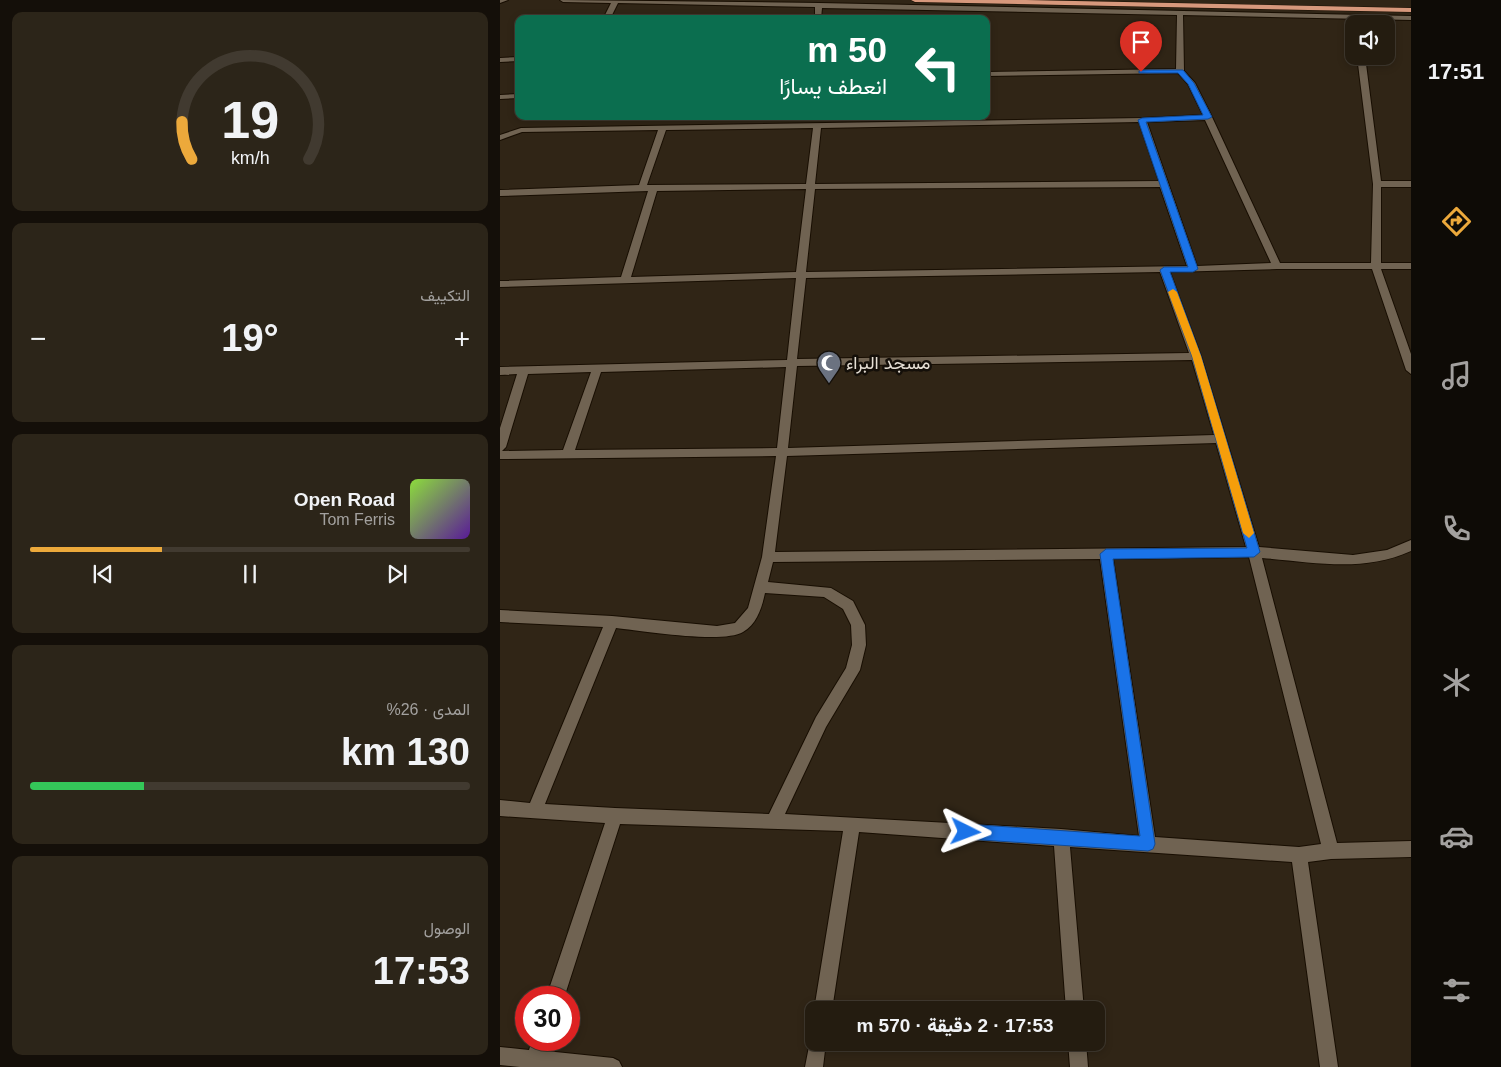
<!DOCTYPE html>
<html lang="ar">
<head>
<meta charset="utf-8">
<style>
  body { margin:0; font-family:Arial,Vazirmatn,sans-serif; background:#2c2519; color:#f1f3f6; direction:rtl; height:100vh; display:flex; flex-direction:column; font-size:19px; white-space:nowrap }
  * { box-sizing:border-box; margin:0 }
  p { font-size:16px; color:#a3a19f }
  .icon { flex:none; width:28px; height:28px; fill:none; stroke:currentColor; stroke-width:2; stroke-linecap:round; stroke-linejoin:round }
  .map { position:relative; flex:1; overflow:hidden; direction:ltr }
  .drawer { display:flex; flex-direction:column; gap:12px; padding:12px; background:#140f09; width:500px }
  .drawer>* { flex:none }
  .hud { position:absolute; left:15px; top:15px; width:475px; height:105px; border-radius:10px; box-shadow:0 2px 8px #0003,0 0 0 1px #413a30; direction:rtl; background:#0b6e4f; color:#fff; overflow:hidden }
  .tools { position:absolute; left:845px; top:15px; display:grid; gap:10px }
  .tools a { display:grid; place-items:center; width:50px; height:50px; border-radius:10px; background:#241c10; box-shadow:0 2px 8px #0003,0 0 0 1px #413a30; font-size:25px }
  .speed { position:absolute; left:15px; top:986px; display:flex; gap:10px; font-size:25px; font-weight:700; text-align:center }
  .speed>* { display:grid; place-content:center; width:65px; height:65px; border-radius:50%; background:#241c10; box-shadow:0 2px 8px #0003,0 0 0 1px #413a30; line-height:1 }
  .speed .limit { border:8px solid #d22; background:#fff; color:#111 }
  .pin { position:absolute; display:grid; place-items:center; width:42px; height:42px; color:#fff; margin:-51px -21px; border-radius:50% 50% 50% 0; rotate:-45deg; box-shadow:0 0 5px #0007 }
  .pin .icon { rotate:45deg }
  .me { position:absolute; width:55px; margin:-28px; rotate:93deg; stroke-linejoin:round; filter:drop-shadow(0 0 4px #0008) }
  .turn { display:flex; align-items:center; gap:18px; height:105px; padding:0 20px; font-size:22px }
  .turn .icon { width:65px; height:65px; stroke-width:2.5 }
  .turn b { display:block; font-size:35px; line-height:42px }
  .big { font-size:38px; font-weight:800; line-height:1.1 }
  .drawer .tile { flex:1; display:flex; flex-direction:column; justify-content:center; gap:8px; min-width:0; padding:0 18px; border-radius:10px; background:#2c2519 }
  .drawer .dial { align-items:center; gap:0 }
  .dial svg { height:130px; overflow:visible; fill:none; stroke:#413a30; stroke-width:7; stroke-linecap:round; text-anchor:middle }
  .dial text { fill:#f1f3f6; stroke:none }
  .song { display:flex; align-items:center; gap:15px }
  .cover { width:60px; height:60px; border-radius:8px; background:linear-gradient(135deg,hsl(90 70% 55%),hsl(270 70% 35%)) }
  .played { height:5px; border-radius:2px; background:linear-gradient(90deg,#eca93b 30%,#413a30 30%) }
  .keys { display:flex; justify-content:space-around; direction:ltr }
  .heat { display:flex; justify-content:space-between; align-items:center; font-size:28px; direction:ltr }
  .charge { height:8px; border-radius:4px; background:linear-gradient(90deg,#34c759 26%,#413a30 0) }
  .trip { position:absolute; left:305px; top:1001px; width:300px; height:50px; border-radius:10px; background:#241c10; box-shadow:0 2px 8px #0003,0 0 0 1px #413a30; font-weight:800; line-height:50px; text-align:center; direction:rtl }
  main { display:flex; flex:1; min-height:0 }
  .tabs { display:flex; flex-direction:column; width:90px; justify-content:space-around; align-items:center; background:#0e0b06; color:#a3a19f }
  .tabs .icon { width:35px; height:35px }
  .tabs .current { color:#eca93b }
  .tabs b { font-size:22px; color:#f1f3f6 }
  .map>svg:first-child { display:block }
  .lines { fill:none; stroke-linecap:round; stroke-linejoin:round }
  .minor-casing { stroke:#180e02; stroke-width:2 }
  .tertiary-casing { stroke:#180e02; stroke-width:2 }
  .trunk-casing { stroke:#180e02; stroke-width:1 }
  .minor { fill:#706352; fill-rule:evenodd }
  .tertiary { fill:#706352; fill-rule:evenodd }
  .trunk { fill:#d7987c; fill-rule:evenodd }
  .route { fill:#1a73e8; stroke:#114b97 }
  .slow { fill:#f59e0b }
  .labels { text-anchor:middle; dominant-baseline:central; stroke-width:5; stroke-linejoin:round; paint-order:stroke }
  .poi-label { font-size:18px; fill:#e6dfd5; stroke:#140f09; text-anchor:start }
</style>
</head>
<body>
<main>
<nav class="tabs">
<b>17:51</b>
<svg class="icon current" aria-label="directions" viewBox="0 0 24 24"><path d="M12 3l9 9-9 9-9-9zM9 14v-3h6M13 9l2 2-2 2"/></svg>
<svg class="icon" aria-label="music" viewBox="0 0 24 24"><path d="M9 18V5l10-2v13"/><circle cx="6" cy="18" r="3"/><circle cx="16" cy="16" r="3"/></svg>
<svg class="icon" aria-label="phone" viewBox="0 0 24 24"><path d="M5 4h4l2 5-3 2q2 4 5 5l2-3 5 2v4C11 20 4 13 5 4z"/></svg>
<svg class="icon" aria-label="climate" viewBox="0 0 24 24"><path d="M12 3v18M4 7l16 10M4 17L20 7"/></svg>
<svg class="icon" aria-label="car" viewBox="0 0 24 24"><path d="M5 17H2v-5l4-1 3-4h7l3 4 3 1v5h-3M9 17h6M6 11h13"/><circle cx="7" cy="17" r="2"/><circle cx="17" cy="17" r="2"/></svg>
<svg class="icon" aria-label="filters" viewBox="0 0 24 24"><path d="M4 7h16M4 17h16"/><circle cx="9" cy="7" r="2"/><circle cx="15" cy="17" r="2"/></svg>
</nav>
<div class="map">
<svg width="911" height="1067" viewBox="0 0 911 1067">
  <rect width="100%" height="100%" fill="#302516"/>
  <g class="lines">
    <defs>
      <path id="minor" d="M 60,0 L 319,3 L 911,16 L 911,20 L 683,15 L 684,71 L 695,83 L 712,117 L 780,263 L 871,263 L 873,184 L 857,56 L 865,56 L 881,181 L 911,181 L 911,187 L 881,187 L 881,263 L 911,263 L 911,269 L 881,269 L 911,354 L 911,374 L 906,370 L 872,269 L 777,269 L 670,272 L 701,356 L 759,547 L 853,555 L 887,550 L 911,540 L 911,551 C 862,573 814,562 762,558 L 837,843 L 911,841 L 911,857 L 831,859 L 808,862 L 838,1067 L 820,1067 L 792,862 L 570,847 L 584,1010 L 566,1010 L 554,846 L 359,832 L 332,1010 L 314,1010 L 343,831 L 120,824 L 64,998 L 46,998 L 105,823 L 0,816 L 0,800 L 30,803 L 103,627 L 0,622 L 0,610 L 112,616 L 217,626 L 235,623 L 248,608 L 262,557 L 276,456 L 0,459 L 0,428 L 17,374 L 0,375 L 0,367 L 287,360 L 296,278 L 0,287 L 0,281 L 121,277 L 148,191 L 0,196 L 0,190 L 139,185 L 158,130 L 22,132 L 0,140 L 0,135 L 21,128 L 642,118 L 703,115 L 688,84 L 678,73 L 486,76 L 486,72 L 676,69 L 677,15 L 322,8 L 321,19 L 315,19 L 315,7 L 118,3 L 110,19 L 103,19 L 111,3 L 63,2 ZM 705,120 L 771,263 L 697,266 L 647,122 ZM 639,122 L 659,181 L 315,184 L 321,128 ZM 313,128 L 306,184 L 147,185 L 166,130 ZM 660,187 L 687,266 L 306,272 L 315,189 ZM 306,189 L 296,272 L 131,277 L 157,191 ZM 660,272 L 689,353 L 297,359 L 306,278 ZM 692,360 L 714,435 L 288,448 L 297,366 ZM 286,367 L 277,448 L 75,450 L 101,372 ZM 91,372 L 63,450 L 2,451 L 6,447 L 28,374 ZM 716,443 L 746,547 L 275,552 L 287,456 ZM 749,557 L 821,844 L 799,847 L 655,837 L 613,559 ZM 600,559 L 639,836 L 561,829 L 285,814 L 326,727 L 360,670 L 366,645 L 365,625 L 353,601 L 331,588 L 268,582 L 273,562 ZM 265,593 L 324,597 L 343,609 L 351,625 L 352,645 L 346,668 L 316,717 L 269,814 L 115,808 L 45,804 L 116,628 C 142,631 224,644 243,632 C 257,624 262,607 265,593 Z
        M 19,57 L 19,61 L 0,62 L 0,58 Z
        M 19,94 L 19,98 L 0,99 L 0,95 Z
        M 314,1034 L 314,1042 L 326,1042 L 323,1067 L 305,1067 L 311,1036 Z
        M 32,1040 L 50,1040 L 46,1051 L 113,1058 L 119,1061 L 122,1067 L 20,1067 L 0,1065 L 0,1047 L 29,1050 Z
        M 568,1042 L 586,1042 L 588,1067 L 570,1067 Z"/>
      <path id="tertiary" d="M 0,0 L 8,0 L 0,3 Z"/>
      <path id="trunk" d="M 411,0 L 526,0 L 911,8 L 911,12 L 415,2 Z"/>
    </defs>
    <use href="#minor" class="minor-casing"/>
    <use href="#tertiary" class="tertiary-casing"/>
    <use href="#trunk" class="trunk-casing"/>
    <use href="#minor" class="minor"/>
    <use href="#tertiary" class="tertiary"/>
    <use href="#trunk" class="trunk"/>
  </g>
  <path class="route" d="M 641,70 L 683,70 L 694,83 L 712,117 L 708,119 L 646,122 L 698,269 L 693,272 L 670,272 L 701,356 L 760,552 L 754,557 L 613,559 L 655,844 L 653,849 L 648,851 L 466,839 L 461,837 L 459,832 L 461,826 L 466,824 L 640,836 L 600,554 L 606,549 L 747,548 L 692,356 L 660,270 L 664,267 L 688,267 L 638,120 L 642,118 L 703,115 L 688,84 L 678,73 L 639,73 L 639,71 Z"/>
  <path class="slow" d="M 673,289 L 677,292 L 701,356 L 754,533 L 749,538 L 743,533 L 692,356 L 668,292 Z"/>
  <defs>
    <symbol id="mosque-pin" viewBox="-11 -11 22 30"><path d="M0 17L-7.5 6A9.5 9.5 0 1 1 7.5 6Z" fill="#6b7280" stroke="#140f09"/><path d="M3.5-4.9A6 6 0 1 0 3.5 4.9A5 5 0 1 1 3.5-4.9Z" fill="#fff"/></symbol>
  </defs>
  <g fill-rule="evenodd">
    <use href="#mosque-pin" x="315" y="349" width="28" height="38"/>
  </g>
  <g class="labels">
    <g class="poi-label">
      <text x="346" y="363">مسجد البراء</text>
    </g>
  </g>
</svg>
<div class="tools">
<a><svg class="icon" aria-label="sound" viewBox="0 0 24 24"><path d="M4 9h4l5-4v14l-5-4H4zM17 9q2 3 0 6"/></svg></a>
</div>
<div class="speed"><div class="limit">30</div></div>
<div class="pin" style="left:641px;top:72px;background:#d93025"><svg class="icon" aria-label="arrive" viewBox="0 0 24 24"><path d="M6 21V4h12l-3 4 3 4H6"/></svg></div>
<svg class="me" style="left:466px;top:832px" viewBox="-20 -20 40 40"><path d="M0-17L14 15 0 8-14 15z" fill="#1a73e8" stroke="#fff" stroke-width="4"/></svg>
<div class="trip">17:53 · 2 دقيقة · 570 m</div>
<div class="hud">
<div class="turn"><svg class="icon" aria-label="left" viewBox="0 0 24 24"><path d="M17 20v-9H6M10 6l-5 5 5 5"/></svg><div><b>50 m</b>انعطف يسارًا</div></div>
</div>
</div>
<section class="drawer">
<div class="tile dial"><svg viewBox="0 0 100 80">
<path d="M14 69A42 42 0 1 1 86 69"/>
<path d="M14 69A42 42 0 0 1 8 46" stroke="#eca93b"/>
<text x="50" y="56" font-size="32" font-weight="700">19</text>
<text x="50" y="72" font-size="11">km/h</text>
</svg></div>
<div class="tile"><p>التكييف</p>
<div class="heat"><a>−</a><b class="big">19°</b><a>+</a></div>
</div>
<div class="tile">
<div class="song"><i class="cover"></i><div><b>Open Road</b><p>Tom Ferris</p></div></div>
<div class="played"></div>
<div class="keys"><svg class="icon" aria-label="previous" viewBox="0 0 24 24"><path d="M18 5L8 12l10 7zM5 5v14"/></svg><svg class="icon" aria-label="pause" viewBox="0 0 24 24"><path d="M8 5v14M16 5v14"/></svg><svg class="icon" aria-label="next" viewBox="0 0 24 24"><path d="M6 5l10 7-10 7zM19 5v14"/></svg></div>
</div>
<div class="tile"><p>المدى · 26%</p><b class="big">130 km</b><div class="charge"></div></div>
<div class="tile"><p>الوصول</p><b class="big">17:53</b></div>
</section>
</main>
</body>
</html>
